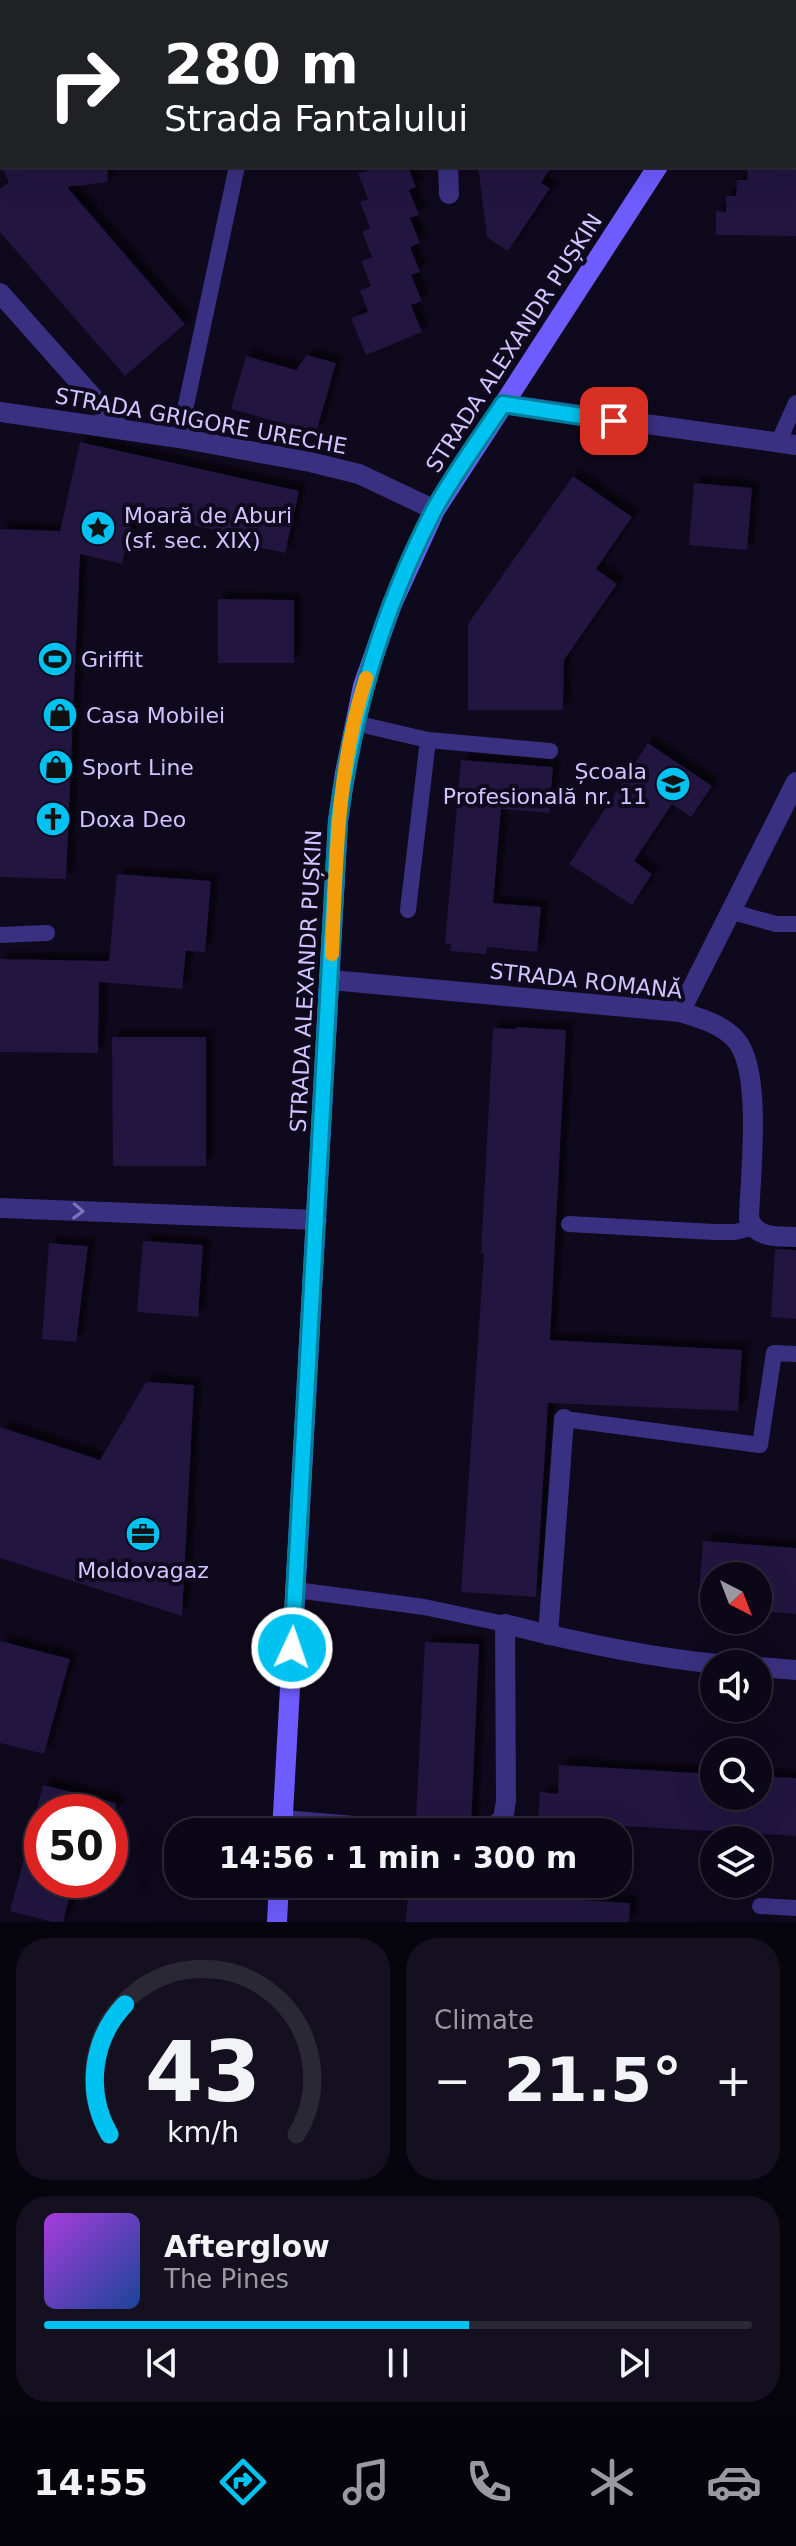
<!DOCTYPE html>
<html lang="en">
<head>
<meta charset="utf-8">
<style>
  body { margin:0; font-family:"DejaVu Sans",sans-serif; background:#14101f; color:#f1f3f6; height:100vh; display:flex; flex-direction:column; font-size:30px; white-space:nowrap }
  * { box-sizing:border-box; margin:0 }
  p { font-size:26px; color:#9a99a1 }
  .icon { flex:none; width:44px; height:44px; fill:none; stroke:currentColor; stroke-width:2; stroke-linecap:round; stroke-linejoin:round }
  .map { position:relative; height:1922px; overflow:hidden }
  .sheet { display:flex; flex-direction:column; gap:16px; padding:16px; background:#06040c; flex:1 }
  .sheet>* { flex:none }
  .guide { position:absolute; left:0px; top:0px; width:796px; height:168px; box-shadow:0 8px 32px #0002,0 0 0 2px #2b2835; background:#202124; color:#fff; overflow:hidden }
  .needle { width:52px; rotate:138deg }
  .tools { position:absolute; left:700px; top:1562px; display:grid; gap:16px }
  .tools a { display:grid; place-items:center; width:72px; height:72px; border-radius:50%; background:#0b0716; box-shadow:0 8px 32px #0002,0 0 0 2px #2b2835; font-size:40px }
  .speed { position:absolute; left:24px; top:1794px; display:flex; gap:16px; font-size:40px; font-weight:700; text-align:center }
  .speed>* { display:grid; place-content:center; width:104px; height:104px; border-radius:50%; background:#0b0716; box-shadow:0 8px 32px #0002,0 0 0 2px #2b2835; line-height:1 }
  .speed .limit { border:12px solid #d22; background:#fff; color:#111 }
  .pin { position:absolute; display:grid; place-items:center; width:68px; height:68px; color:#fff; margin:-34px; border-radius:16px; box-shadow:0 4px 12px #0006 }
  .me { position:absolute; width:88px; margin:-44px; rotate:3deg; stroke-linejoin:round; filter:drop-shadow(0 0 6px #0008) }
  .turn { display:flex; align-items:center; gap:28px; height:168px; padding:0 32px; font-size:36px }
  .turn .icon { width:104px; height:104px; stroke-width:2.5 }
  .turn b { display:block; font-size:56px; line-height:68px }
  .big { font-size:60px; font-weight:700; line-height:1.1 }
  .sheet .tile { flex:1; display:flex; flex-direction:column; justify-content:center; gap:12px; min-width:0; padding:0 28px; border-radius:32px; background:#14101f }
  .sheet .dial { align-items:center; gap:0 }
  .dial svg { height:208px; overflow:visible; fill:none; stroke:#2b2835; stroke-width:7; stroke-linecap:round; text-anchor:middle }
  .dial text { fill:#f1f3f6; stroke:none }
  .song { display:flex; align-items:center; gap:24px }
  .cover { width:96px; height:96px; border-radius:12px; background:linear-gradient(135deg,hsl(280 70% 55%),hsl(220 70% 35%)) }
  .played { height:8px; border-radius:4px; background:linear-gradient(90deg,#00c2f0 60%,#2b2835 60%) }
  .keys { display:flex; justify-content:space-around; direction:ltr }
  .heat { display:flex; justify-content:space-between; align-items:center; font-size:44px; direction:ltr }
  .sheet .tiles { flex:1; display:grid; gap:16px; grid-template-columns:1fr 1fr }
  .tile:last-child { grid-column:span 2 }
  .trip { position:absolute; left:164px; top:1818px; width:468px; height:80px; border-radius:32px; background:#0b0716; box-shadow:0 8px 32px #0002,0 0 0 2px #2b2835; font-weight:700; line-height:80px; text-align:center }
  .dock { display:flex; height:128px; justify-content:space-around; align-items:center; background:#040309; color:#9a99a1 }
  .dock .icon { width:56px; height:56px }
  .dock .active { color:#00c2f0 }
  .dock b { font-size:36px; color:#f1f3f6 }
  .map>svg:first-child { display:block }
  .building { fill:#211440; filter:url(#shadow) }
  .lines { fill:none; stroke-linecap:round; stroke-linejoin:round }
  .service { stroke:#3a3081; stroke-width:16 }
  .minor { stroke:#3a3081; stroke-width:20 }
  .secondary { stroke:#6f5cff; stroke-width:20 }
  .oneway { stroke:#7e73ba }
  .route-casing { stroke:#007e9c; stroke-width:20 }
  .route { stroke:#00c2f0; stroke-width:14 }
  .slow { stroke:#f59e0b; stroke-width:14 }
  .labels { text-anchor:middle; dominant-baseline:central; stroke-width:8; stroke-linejoin:round; paint-order:stroke }
  .street-label { font-size:22px; fill:#d1c5ff; stroke:#0f091d }
  .poi-label { font-size:22px; fill:#d1c5ff; stroke:#0f091d; text-anchor:start }
</style>
</head>
<body>
<div class="map">
<svg width="796" height="1922" viewBox="0 0 796 1922">
  <defs>
    <filter id="shadow"><feDropShadow dx="7" dy="-7" stdDeviation="2" flood-color="#0009"/></filter>
  </defs>
  <rect width="100%" height="100%" fill="#0f091d"/>
  <path class="building" d="M 1,166 L 107,166 L 108,182 L 67,187 L 185,324 L 125,376 L 0,232 L 0,189 L 9,182 Z
    M 380,166 L 408,166 L 416,187 L 409,190 L 419,215 L 410,218 L 420,243 L 410,247 L 420,272 L 411,275 L 422,301 L 411,305 L 422,332 L 366,355 L 351,318 L 368,312 L 360,291 L 371,286 L 361,261 L 372,257 L 362,232 L 370,228 L 360,202 L 368,199 L 358,174 Z
    M 478,166 L 552,166 L 541,183 L 550,188 L 508,251 L 487,237 Z
    M 748,166 L 796,166 L 796,236 L 716,235 L 716,211 L 726,212 L 726,196 L 736,196 L 737,180 L 747,180 Z
    M 307,355 L 336,363 L 316,433 L 231,409 L 246,356 L 296,370 Z
    M 80,442 L 299,491 L 285,553 L 231,541 L 232,534 L 134,512 L 122,564 L 80,554 L 66,879 L 0,877 L 0,529 L 60,531 Z
    M 573,476 L 632,517 L 596,569 L 617,584 L 564,660 L 563,710 L 468,710 L 468,624 Z
    M 694,483 L 752,488 L 747,550 L 689,545 Z
    M 218,599 L 294,600 L 294,663 L 218,663 Z
    M 648,743 L 712,786 L 691,817 L 672,804 L 634,861 L 652,874 L 632,905 L 569,864 Z
    M 461,760 L 553,767 L 549,813 L 501,809 L 493,903 L 541,907 L 537,952 L 487,947 L 486,954 L 450,951 L 451,944 L 445,944 Z
    M 117,874 L 211,881 L 205,952 L 186,951 L 182,989 L 99,982 L 98,1053 L 0,1052 L 0,959 L 109,961 Z
    M 516,1027 L 566,1030 L 550,1340 L 742,1350 L 738,1411 L 548,1403 L 536,1597 L 461,1592 L 484,1254 L 481,1253 L 493,1028 L 515,1029 Z
    M 112,1037 L 206,1037 L 206,1166 L 113,1166 Z
    M 143,1241 L 203,1245 L 198,1317 L 137,1312 Z
    M 49,1243 L 88,1246 L 76,1342 L 42,1339 Z
    M 775,1249 L 796,1250 L 796,1319 L 771,1317 Z
    M 146,1382 L 194,1385 L 182,1616 L 0,1558 L 0,1427 L 100,1460 Z
    M 703,1541 L 796,1548 L 796,1614 L 758,1611 L 758,1576 L 714,1576 L 714,1608 L 698,1607 Z
    M 0,1641 L 70,1659 L 44,1754 L 0,1743 Z
    M 425,1642 L 479,1644 L 471,1829 L 437,1827 L 432,1821 L 416,1818 Z
    M 559,1765 L 714,1774 L 714,1796 L 758,1796 L 758,1776 L 796,1778 L 796,1836 L 538,1821 L 540,1792 L 558,1794 Z
    M 43,1785 L 116,1803 L 115,1812 L 36,1812 Z
    M 34,1821 L 42,1822 L 42,1880 L 74,1880 L 63,1922 L 52,1922 L 10,1911 Z
    M 408,1889 L 630,1903 L 629,1922 L 406,1922 Z"/>
  <g class="lines">
    <path class="service" d="M 9,0 L 9,2
      M 285,2 L 285,0
      M 179,438 L 237,166
      M 779,441 L 796,403
      M 355,723 L 428,740 L 550,751
      M 408,910 L 428,740
      M 729,911 L 776,924 L 796,924
      M 0,935 L 47,933
      M 569,1224 L 714,1232 L 735,1232 L 752,1228
      M 564,1419 L 760,1445 L 774,1353 L 796,1354
      M 296,1590 L 424,1607 L 505,1624
      M 760,1906 L 796,1908"/>
    <path class="minor" d="M 440,0 L 440,2
      M 92,2 L 97,0
      M 0,38 L 2,37
      M 448,166 L 449,194
      M 0,293 L 121,429
      M 503,404 L 796,445
      M 0,412 L 179,438 L 310,462 L 359,474 L 435,510
      M 331,980 L 680,1012 C 700,1018 722,1024 736,1040 C 763,1071 750,1177 749,1219 C 757,1239 777,1236 796,1237
      M 680,1012 L 796,782
      M 0,1208 L 317,1220
      M 548,1635 L 564,1419
      M 758,1667 L 796,1670
      M 283,1820 L 425,1832
      M 487,1832 L 503,1819 L 506,1801 L 505,1624 C 576,1642 645,1657 718,1664"/>
    <path class="secondary" d="M 765,2 L 767,0
      M 282,1832 L 338,821 L 345,773 L 363,686 L 392,604 L 435,510 L 658,166
      M 277,1922 L 279,1884"/>
  </g>
  <defs><path id="oneway-chevron" d="M-2-3.5L2.5 0L-2 3.5" fill="none" stroke-width="1.6" stroke-linecap="round" stroke-linejoin="round" transform="scale(2)"/></defs>
  <use class="oneway" href="#oneway-chevron" transform="translate(78 1211) rotate(2)"/>
  <g class="lines">
    <defs>
      <path id="route" d="M 292,1648 L 338,821 C 353,711 382,611 433,512 C 453,475 480,439 503,404 L 614,421"/>
    </defs>
    <use href="#route" class="route-casing"/>
    <use href="#route" class="route"/>
    <path class="slow" d="M 332,954 C 336,861 337,767 366,678"/>
  </g>
  <defs>
    <symbol id="sight-disc" viewBox="-11 -11 22 22"><circle r="9.5" fill="#00c2f0" stroke="#0f091d"/><path d="M0-6L1.8-2.2L6-1.7L2.9 1.2L3.7 5.4L0 3.3L-3.7 5.4L-2.9 1.2L-6-1.7L-1.8-2.2Z" fill="#111"/></symbol>
    <symbol id="stadium-disc" viewBox="-11 -11 22 22"><circle r="9.5" fill="#00c2f0" stroke="#0f091d"/><path d="M0-5a6.5 5 0 1 0 0 10a6.5 5 0 1 0 0-10ZM-3.5-1.8h7v3.6h-7Z" fill="#111"/></symbol>
    <symbol id="shop-disc" viewBox="-11 -11 22 22"><circle r="9.5" fill="#00c2f0" stroke="#0f091d"/><path d="M-5-2.5h2.3a2.7 3.5 0 0 1 5.4 0H5L5.5 6h-11ZM-1.5-2.5h3a1.5 2.3 0 0 0-3 0Z" fill="#111"/></symbol>
    <symbol id="university-disc" viewBox="-11 -11 22 22"><circle r="9.5" fill="#00c2f0" stroke="#0f091d"/><path d="M0-5L7-2L0 1L-7-2ZM-4 1L0 2.5L4 1V4Q0 6-4 4Z" fill="#111"/></symbol>
    <symbol id="church-disc" viewBox="-11 -11 22 22"><circle r="9.5" fill="#00c2f0" stroke="#0f091d"/><path d="M-1.2-6h2.4v3.5h3.3v2.4h-3.3V6h-2.4V-.1h-3.3v-2.4h3.3Z" fill="#111"/></symbol>
    <symbol id="office-disc" viewBox="-11 -11 22 22"><circle r="9.5" fill="#00c2f0" stroke="#0f091d"/><path d="M-6-3h4V-5.5h4V-3h4V5H-6ZM-1-4.5V-3h2v-1.5ZM-6 0V1H6V0Z" fill="#111"/></symbol>
  </defs>
  <g fill-rule="evenodd">
    <use href="#sight-disc" x="78" y="508" width="40" height="40"/>
    <use href="#stadium-disc" x="35" y="639" width="40" height="40"/>
    <use href="#shop-disc" x="40" y="695" width="40" height="40"/>
    <use href="#shop-disc" x="36" y="747" width="40" height="40"/>
    <use href="#university-disc" x="653" y="764" width="40" height="40"/>
    <use href="#church-disc" x="33" y="799" width="40" height="40"/>
    <use href="#office-disc" x="123" y="1514" width="40" height="40"/>
  </g>
  <g class="labels">
    <g class="street-label">
      <text transform="translate(514 343) rotate(-57)">STRADA ALEXANDR PUȘKIN</text>
      <text transform="translate(201 421) rotate(10)">STRADA GRIGORE URECHE</text>
      <text transform="translate(306 981) rotate(-87)">STRADA ALEXANDR PUȘKIN</text>
      <text transform="translate(586 981) rotate(6)">STRADA ROMANĂ</text>
    </g>
    <g class="poi-label">
      <text x="124" y="515">Moară de Aburi<tspan x="124" dy="25">(sf. sec. XIX)</tspan></text>
      <text x="81" y="659">Griffit</text>
      <text x="86" y="715">Casa Mobilei</text>
      <text x="82" y="767">Sport Line</text>
      <text x="647" y="771" text-anchor="end">Școala<tspan x="647" dy="25">Profesională nr. 11</tspan></text>
      <text x="79" y="819">Doxa Deo</text>
      <text x="143" y="1570" text-anchor="middle">Moldovagaz</text>
    </g>
  </g>
</svg>
<div class="tools">
<a><svg class="needle" viewBox="-14 -14 28 28"><path d="M0-13l5 13h-10z" fill="#e53935"/><path d="M0 13l5-13h-10z" fill="#9a99a1"/></svg></a>
<a><svg class="icon" aria-label="sound" viewBox="0 0 24 24"><path d="M4 9h4l5-4v14l-5-4H4zM17 9q2 3 0 6"/></svg></a>
<a><svg class="icon" aria-label="search" viewBox="0 0 24 24"><circle cx="10" cy="10" r="6"/><path d="M15 15l6 6"/></svg></a>
<a><svg class="icon" aria-label="layers" viewBox="0 0 24 24"><path d="M12 4l9 5-9 5-9-5zM3 14l9 5 9-5"/></svg></a>
</div>
<div class="speed"><div class="limit">50</div></div>
<div class="pin" style="left:614px;top:421px;background:#d93025"><svg class="icon" aria-label="arrive" viewBox="0 0 24 24"><path d="M6 21V4h12l-3 4 3 4H6"/></svg></div>
<svg class="me" style="left:292px;top:1648px" viewBox="-20 -20 40 40"><circle r="17" fill="#00c2f0" stroke="#fff" stroke-width="3"/><path d="M0-11L8 9 0 5-8 9z" fill="#fff"/></svg>
<div class="trip">14:56 · 1 min · 300 m</div>
<div class="guide">
<div class="turn"><svg class="icon" aria-label="right" viewBox="0 0 24 24"><path d="M7 20v-9h11M14 6l5 5-5 5"/></svg><div><b>280 m</b>Strada Fantalului</div></div>
</div>
</div>
<section class="sheet">
<div class="tiles">
<div class="tile dial"><svg viewBox="0 0 100 80">
<path d="M14 69A42 42 0 1 1 86 69"/>
<path d="M14 69A42 42 0 0 1 20 19" stroke="#00c2f0"/>
<text x="50" y="56" font-size="32" font-weight="700">43</text>
<text x="50" y="72" font-size="11">km/h</text>
</svg></div>
<div class="tile"><p>Climate</p>
<div class="heat"><a>−</a><b class="big">21.5°</b><a>+</a></div>
</div>
<div class="tile">
<div class="song"><i class="cover"></i><div><b>Afterglow</b><p>The Pines</p></div></div>
<div class="played"></div>
<div class="keys"><svg class="icon" aria-label="previous" viewBox="0 0 24 24"><path d="M18 5L8 12l10 7zM5 5v14"/></svg><svg class="icon" aria-label="pause" viewBox="0 0 24 24"><path d="M8 5v14M16 5v14"/></svg><svg class="icon" aria-label="next" viewBox="0 0 24 24"><path d="M6 5l10 7-10 7zM19 5v14"/></svg></div>
</div>
</div>
</section>
<nav class="dock">
<b>14:55</b>
<svg class="icon active" aria-label="directions" viewBox="0 0 24 24"><path d="M12 3l9 9-9 9-9-9zM9 14v-3h6M13 9l2 2-2 2"/></svg>
<svg class="icon" aria-label="music" viewBox="0 0 24 24"><path d="M9 18V5l10-2v13"/><circle cx="6" cy="18" r="3"/><circle cx="16" cy="16" r="3"/></svg>
<svg class="icon" aria-label="phone" viewBox="0 0 24 24"><path d="M5 4h4l2 5-3 2q2 4 5 5l2-3 5 2v4C11 20 4 13 5 4z"/></svg>
<svg class="icon" aria-label="climate" viewBox="0 0 24 24"><path d="M12 3v18M4 7l16 10M4 17L20 7"/></svg>
<svg class="icon" aria-label="car" viewBox="0 0 24 24"><path d="M5 17H2v-5l4-1 3-4h7l3 4 3 1v5h-3M9 17h6M6 11h13"/><circle cx="7" cy="17" r="2"/><circle cx="17" cy="17" r="2"/></svg>
</nav>
</body>
</html>
